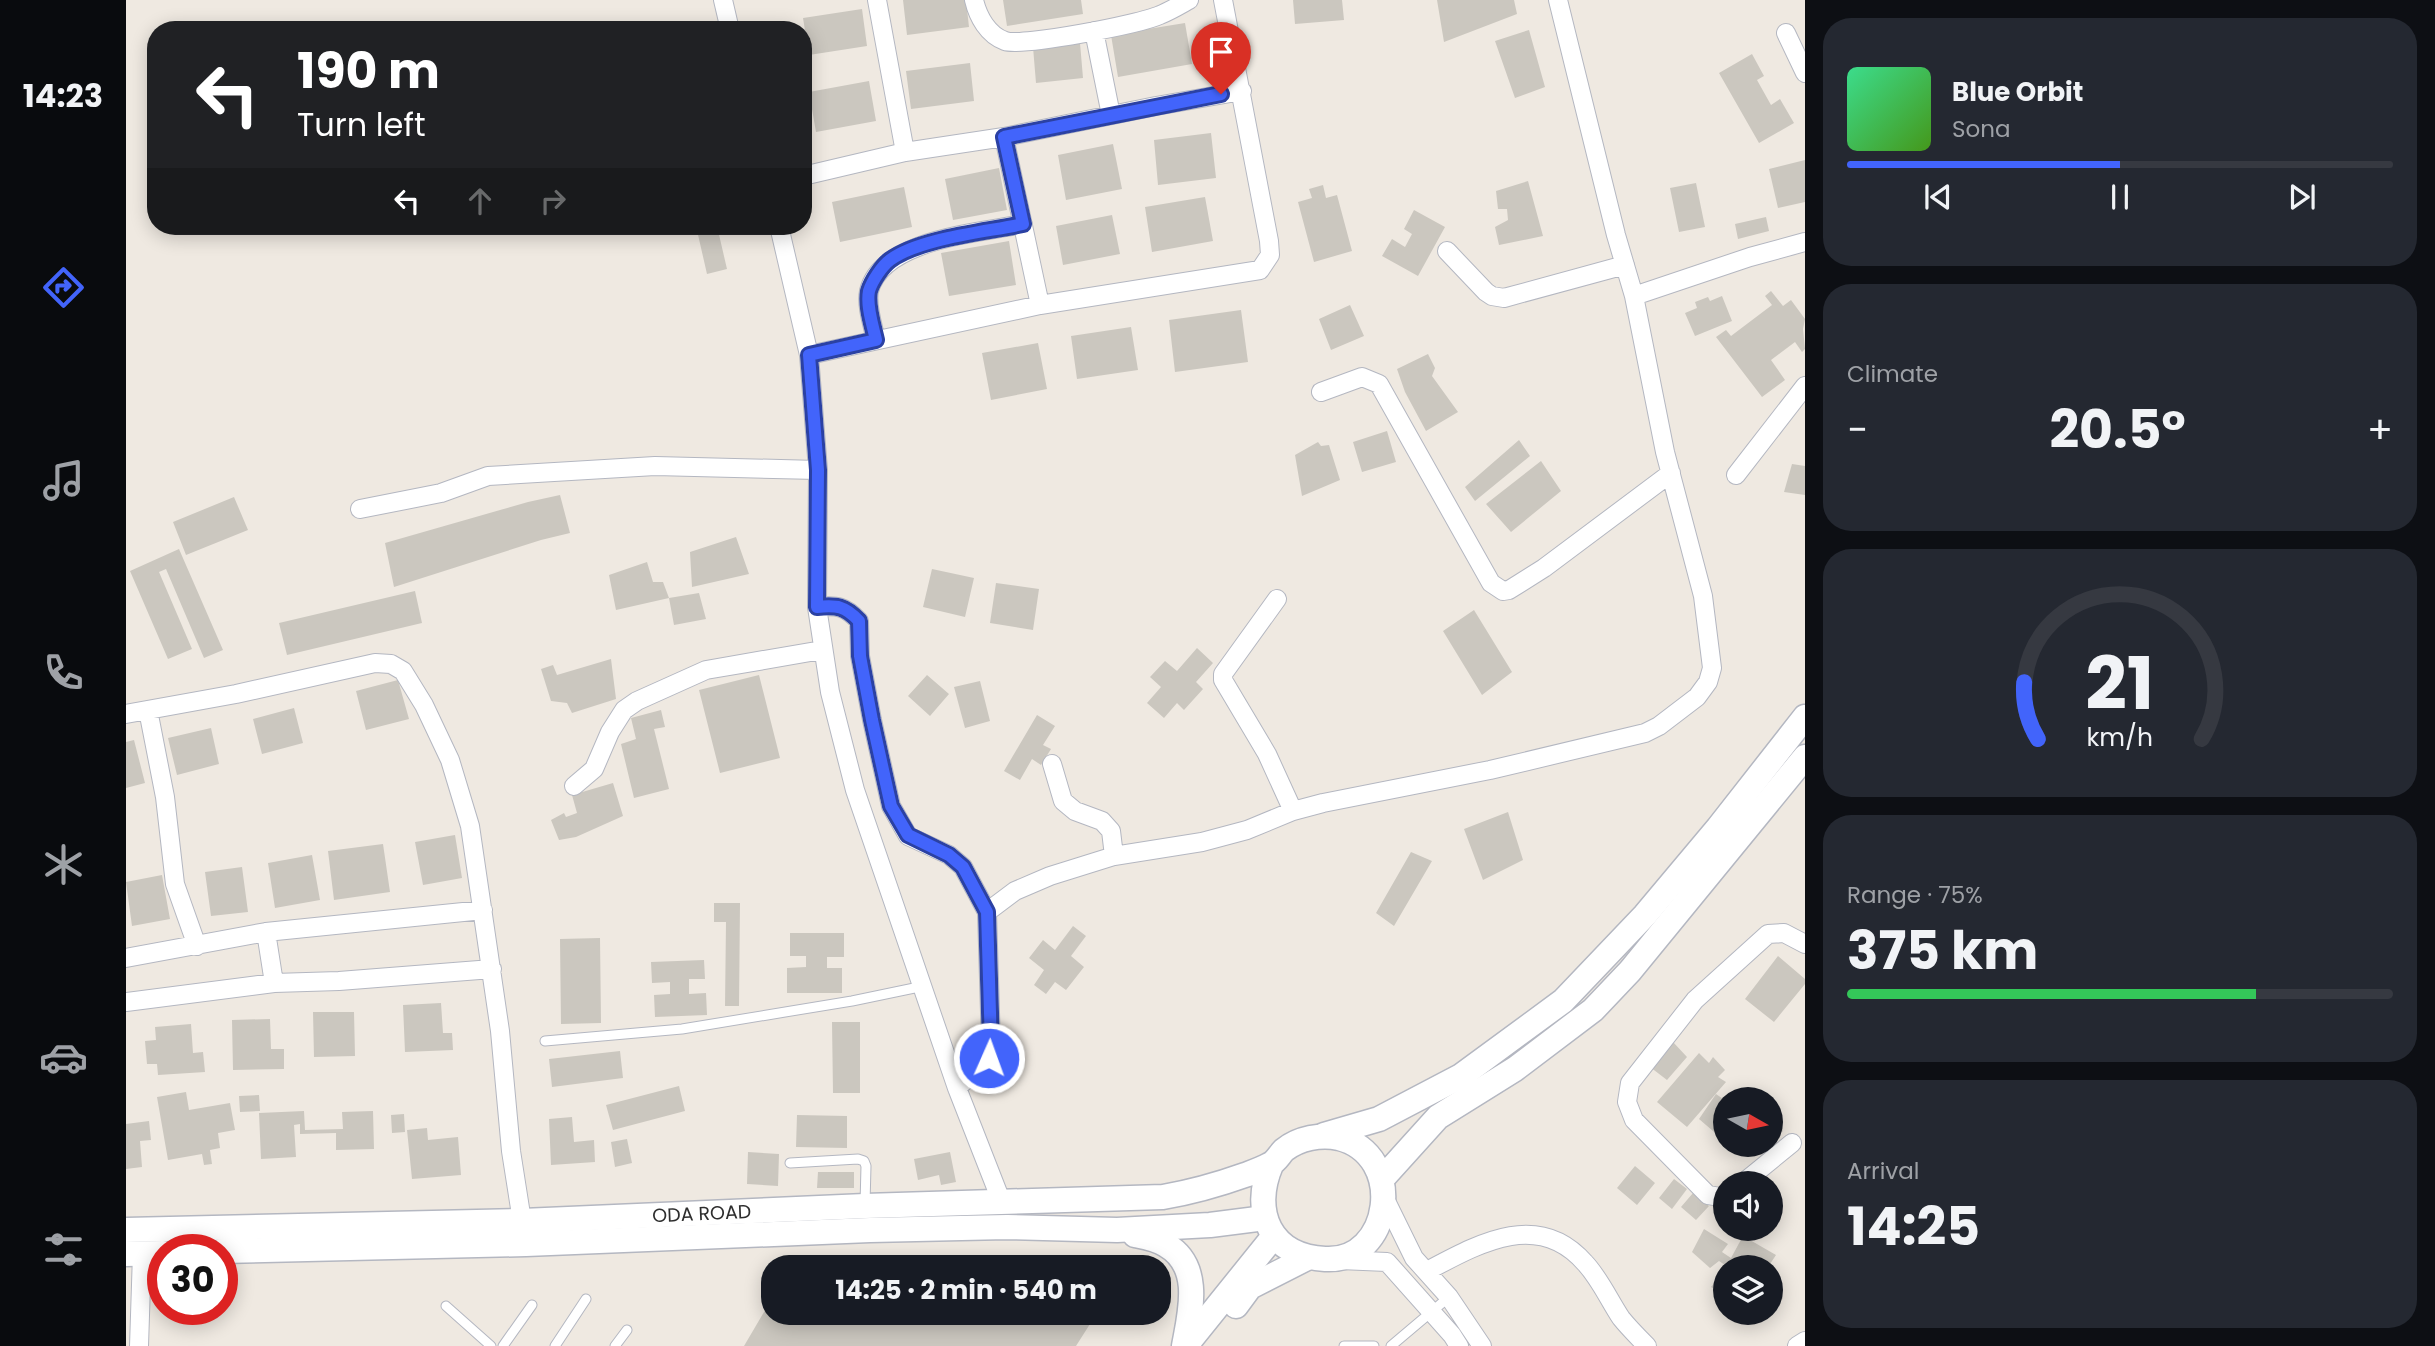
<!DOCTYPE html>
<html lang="en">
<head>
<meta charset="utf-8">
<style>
  body { margin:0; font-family:Poppins,sans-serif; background:#242831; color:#f1f3f6; height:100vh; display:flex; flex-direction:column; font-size:26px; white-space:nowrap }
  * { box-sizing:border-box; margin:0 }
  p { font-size:23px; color:#9ea1a6 }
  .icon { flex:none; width:38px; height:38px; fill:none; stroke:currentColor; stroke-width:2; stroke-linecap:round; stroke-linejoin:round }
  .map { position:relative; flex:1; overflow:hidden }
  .details { display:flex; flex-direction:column; gap:18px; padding:18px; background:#0d0f14; width:630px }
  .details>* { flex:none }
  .guide { position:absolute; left:21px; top:21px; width:665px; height:214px; border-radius:28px; box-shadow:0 4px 18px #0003; background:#202124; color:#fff; overflow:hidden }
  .needle { width:46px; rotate:99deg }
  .buttons { position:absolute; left:1587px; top:1087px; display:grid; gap:14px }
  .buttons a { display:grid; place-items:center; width:70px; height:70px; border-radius:50%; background:#171b24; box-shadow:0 4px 18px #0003; font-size:35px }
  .speed { position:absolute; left:21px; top:1234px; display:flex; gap:14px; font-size:35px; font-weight:700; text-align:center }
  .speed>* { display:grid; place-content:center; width:91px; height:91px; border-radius:50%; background:#171b24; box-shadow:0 4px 18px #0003; line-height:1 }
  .speed .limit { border:10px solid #d22; background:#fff; color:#111 }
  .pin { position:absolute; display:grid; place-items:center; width:60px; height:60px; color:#fff; margin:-72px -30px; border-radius:50% 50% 50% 0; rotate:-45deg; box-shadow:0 0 7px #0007 }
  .pin .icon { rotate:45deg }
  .me { position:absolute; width:77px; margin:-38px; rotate:2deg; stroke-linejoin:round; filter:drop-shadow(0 0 5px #0008) }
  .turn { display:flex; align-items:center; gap:24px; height:147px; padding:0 35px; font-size:32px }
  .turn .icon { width:91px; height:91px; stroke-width:2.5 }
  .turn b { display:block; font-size:49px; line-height:60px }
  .lanes { display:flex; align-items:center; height:66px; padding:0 35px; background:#0003; justify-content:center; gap:35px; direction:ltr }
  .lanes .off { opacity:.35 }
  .big { font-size:52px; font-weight:700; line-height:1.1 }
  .details .tile { flex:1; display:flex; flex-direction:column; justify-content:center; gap:10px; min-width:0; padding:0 24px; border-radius:28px; background:#242831 }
  .details .dial { align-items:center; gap:0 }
  .dial svg { height:182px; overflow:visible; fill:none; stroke:#363941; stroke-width:7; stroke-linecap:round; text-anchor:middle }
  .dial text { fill:#f1f3f6; stroke:none }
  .song { display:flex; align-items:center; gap:21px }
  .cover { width:84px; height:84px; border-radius:10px; background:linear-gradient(135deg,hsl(150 70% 55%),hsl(100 70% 35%)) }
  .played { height:7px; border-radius:4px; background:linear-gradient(90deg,#4264fb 50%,#363941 50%) }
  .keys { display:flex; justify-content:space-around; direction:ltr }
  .heat { display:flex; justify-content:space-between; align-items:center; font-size:38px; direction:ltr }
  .charge { height:10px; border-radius:5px; background:linear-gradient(90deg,#34c759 75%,#363941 0) }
  .trip { position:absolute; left:635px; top:1255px; width:410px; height:70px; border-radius:28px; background:#171b24; box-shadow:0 4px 18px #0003; font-weight:700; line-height:70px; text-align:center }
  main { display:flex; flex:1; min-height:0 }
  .menu { display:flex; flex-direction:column; width:126px; justify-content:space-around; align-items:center; background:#090b0e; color:#9ea1a6 }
  .menu .icon { width:49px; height:49px }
  .menu .on { color:#4264fb }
  .menu b { font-size:32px; color:#f1f3f6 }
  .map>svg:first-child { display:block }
  .building { fill:#cbc7bf }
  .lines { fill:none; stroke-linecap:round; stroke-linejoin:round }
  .lane-casing { stroke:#b4b7c1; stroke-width:11 }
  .street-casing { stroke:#b4b7c1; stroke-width:20 }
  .secondary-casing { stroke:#b4b7c1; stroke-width:27 }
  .lane { stroke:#fff; stroke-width:9 }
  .street { stroke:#fff; stroke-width:18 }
  .secondary { stroke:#fff; stroke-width:24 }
  .route-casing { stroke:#2b41a3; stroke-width:18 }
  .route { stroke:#4264fb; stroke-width:12 }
  .labels { text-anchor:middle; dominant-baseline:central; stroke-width:7; stroke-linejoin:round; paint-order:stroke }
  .street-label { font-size:19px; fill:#2e2e2e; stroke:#fff }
</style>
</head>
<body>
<main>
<nav class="menu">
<b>14:23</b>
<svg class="icon on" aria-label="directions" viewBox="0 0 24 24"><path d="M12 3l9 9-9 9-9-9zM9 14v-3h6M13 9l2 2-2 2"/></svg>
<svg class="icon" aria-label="music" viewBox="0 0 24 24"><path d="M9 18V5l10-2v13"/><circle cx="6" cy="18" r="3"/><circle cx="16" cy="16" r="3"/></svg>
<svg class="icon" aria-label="phone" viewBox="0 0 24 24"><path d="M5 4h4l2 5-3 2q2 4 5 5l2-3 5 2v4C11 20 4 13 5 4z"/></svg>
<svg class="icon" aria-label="climate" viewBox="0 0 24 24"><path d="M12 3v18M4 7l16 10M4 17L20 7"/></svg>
<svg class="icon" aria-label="car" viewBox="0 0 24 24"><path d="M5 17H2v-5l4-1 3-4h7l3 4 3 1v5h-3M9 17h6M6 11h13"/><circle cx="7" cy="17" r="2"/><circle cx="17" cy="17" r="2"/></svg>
<svg class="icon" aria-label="filters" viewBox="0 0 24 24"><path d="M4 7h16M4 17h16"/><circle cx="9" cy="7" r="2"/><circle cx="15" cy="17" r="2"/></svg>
</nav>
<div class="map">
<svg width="1679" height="1346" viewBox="0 0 1679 1346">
  <rect width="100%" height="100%" fill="#efe9e1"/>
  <path class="building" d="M 777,0 L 840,0 L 843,27 L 781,35 Z
    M 877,0 L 955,0 L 957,14 L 881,26 Z
    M 1167,0 L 1216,0 L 1218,20 L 1169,24 Z
    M 1311,0 L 1388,0 L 1391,14 L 1318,42 Z
    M 736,9 L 741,46 L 683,55 L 677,18 Z
    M 1059,23 L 1066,64 L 992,77 L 985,35 Z
    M 1403,30 L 1419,87 L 1389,98 L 1369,41 Z
    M 954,43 L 957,78 L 910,83 L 907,47 Z
    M 1626,54 L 1638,76 L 1631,80 L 1645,105 L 1654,99 L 1668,123 L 1633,143 L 1593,73 Z
    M 844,63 L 848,101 L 785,109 L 780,71 Z
    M 743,81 L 750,121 L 690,132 L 683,92 Z
    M 1085,133 L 1090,178 L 1032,185 L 1028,140 Z
    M 987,144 L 996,189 L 940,200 L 932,155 Z
    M 1679,160 L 1679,202 L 1652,208 L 1643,169 Z
    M 873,168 L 881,210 L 827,220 L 819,179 Z
    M 1402,181 L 1417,236 L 1373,245 L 1369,227 L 1382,220 L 1381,209 L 1372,209 L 1370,191 Z
    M 1570,183 L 1579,227 L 1553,232 L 1544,188 Z
    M 1197,185 L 1200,198 L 1211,195 L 1226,251 L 1188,262 L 1172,202 L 1186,198 L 1183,189 Z
    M 778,187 L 786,227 L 714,242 L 706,202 Z
    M 1079,197 L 1087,241 L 1026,252 L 1019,207 Z
    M 1288,210 L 1319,227 L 1292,276 L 1256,256 L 1266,239 L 1279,247 L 1286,234 L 1278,229 Z
    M 986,215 L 994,254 L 937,265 L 930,226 Z
    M 1640,217 L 1643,231 L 1612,239 L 1609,224 Z
    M 570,226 L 591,226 L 601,269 L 581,274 Z
    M 883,241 L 890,285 L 823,296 L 815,253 Z
    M 1645,291 L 1657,306 L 1665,300 L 1679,319 L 1677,329 L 1679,349 L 1676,352 L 1669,342 L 1645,360 L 1659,380 L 1636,397 L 1590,337 L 1600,330 L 1605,336 L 1646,305 L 1639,296 Z
    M 1596,296 L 1606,321 L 1569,336 L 1559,313 L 1571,308 L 1569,302 L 1582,297 L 1584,301 Z
    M 1224,305 L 1238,336 L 1205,350 L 1193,319 Z
    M 1115,310 L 1122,362 L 1049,372 L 1043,320 Z
    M 1005,327 L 1012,370 L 951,379 L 945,336 Z
    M 912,343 L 921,389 L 865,400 L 856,353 Z
    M 1302,354 L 1309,368 L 1306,376 L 1332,412 L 1300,431 L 1279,392 L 1271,369 Z
    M 1261,431 L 1270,462 L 1236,472 L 1227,442 Z
    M 1393,440 L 1404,456 L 1349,501 L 1339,487 Z
    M 1192,442 L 1195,446 L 1203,445 L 1214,480 L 1176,496 L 1169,455 Z
    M 1415,461 L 1435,491 L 1385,532 L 1360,504 Z
    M 1666,464 L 1679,466 L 1679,495 L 1658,492 Z
    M 434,495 L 444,533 L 415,540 L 268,587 L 259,543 L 402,502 Z
    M 108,497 L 122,530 L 60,555 L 47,522 Z
    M 610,537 L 623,574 L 566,587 L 564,552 Z
    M 53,549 L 97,650 L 78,658 L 40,569 L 33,572 L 66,649 L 42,659 L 4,571 Z
    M 521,562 L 527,582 L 537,582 L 543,598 L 490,610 L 483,575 Z
    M 806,569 L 848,578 L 839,617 L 797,607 Z
    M 870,583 L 913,589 L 907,630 L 864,623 Z
    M 289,591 L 296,623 L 161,655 L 153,623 Z
    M 573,593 L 580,619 L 548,625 L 543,598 Z
    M 1348,610 L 1386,672 L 1356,695 L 1317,631 Z
    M 1071,648 L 1087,663 L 1070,682 L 1077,689 L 1058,710 L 1051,703 L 1038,718 L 1021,703 L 1035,687 L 1024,677 L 1039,661 L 1051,671 Z
    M 485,659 L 490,699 L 446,713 L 441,703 L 425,701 L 415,669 L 427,665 L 431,675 Z
    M 633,675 L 654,758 L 594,773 L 573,690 Z
    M 801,675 L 823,694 L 804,716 L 782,696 Z
    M 272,680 L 283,719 L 240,730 L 230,691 Z
    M 854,681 L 864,721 L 839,728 L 828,687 Z
    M 168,708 L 177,743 L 136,754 L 127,719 Z
    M 535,710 L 539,727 L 528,729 L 543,789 L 508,798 L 495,744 L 510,739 L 505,718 Z
    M 911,715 L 929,726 L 917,745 L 925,749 L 915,765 L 906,759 L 894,780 L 878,771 Z
    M 85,728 L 93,764 L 51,775 L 42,738 Z
    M 8,740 L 19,783 L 0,788 L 0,742 Z
    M 487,783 L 497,816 L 450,837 L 433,840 L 425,820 L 438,813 L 440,817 L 451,813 L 446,795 Z
    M 1382,812 L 1397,860 L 1357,880 L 1338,829 Z
    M 329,835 L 336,878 L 297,885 L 289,842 Z
    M 257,844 L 264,892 L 208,900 L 202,851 Z
    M 1285,852 L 1306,861 L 1268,926 L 1250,913 Z
    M 186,855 L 194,900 L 149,908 L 142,863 Z
    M 116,867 L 122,912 L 85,916 L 79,872 Z
    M 36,875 L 44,919 L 6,926 L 0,882 Z
    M 588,903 L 614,903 L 613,1006 L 599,1006 L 600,922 L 588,922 Z
    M 947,926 L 960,936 L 945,956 L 958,967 L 940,990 L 929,982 L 920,994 L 908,985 L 918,970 L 903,958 L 917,940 L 929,950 Z
    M 664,933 L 718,933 L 718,957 L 701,957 L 701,968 L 716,968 L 716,993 L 661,993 L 661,968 L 680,967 L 680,956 L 664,956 Z
    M 474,938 L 475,1023 L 435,1024 L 434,939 Z
    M 1652,956 L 1679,979 L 1679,984 L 1648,1022 L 1619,999 Z
    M 578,960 L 579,979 L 563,979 L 563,994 L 580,993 L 581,1015 L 529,1017 L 528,995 L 544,994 L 544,982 L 526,983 L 525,962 Z
    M 315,1003 L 317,1033 L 326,1033 L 327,1050 L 279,1052 L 277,1005 Z
    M 187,1012 L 228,1012 L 229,1056 L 188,1057 Z
    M 144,1019 L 145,1049 L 158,1049 L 158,1069 L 107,1070 L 106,1020 Z
    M 706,1022 L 734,1022 L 734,1093 L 707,1093 Z
    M 65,1024 L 67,1053 L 77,1052 L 79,1072 L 32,1075 L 31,1064 L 21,1064 L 19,1041 L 30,1040 L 29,1027 Z
    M 1547,1042 L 1561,1057 L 1541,1080 L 1524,1067 Z
    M 494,1051 L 497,1078 L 426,1087 L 423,1059 Z
    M 1573,1053 L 1583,1063 L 1587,1057 L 1599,1070 L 1592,1077 L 1600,1082 L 1561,1127 L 1531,1102 Z
    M 553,1086 L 559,1111 L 487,1130 L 480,1105 Z
    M 60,1092 L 63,1110 L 104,1103 L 109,1130 L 92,1133 L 94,1148 L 84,1150 L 86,1164 L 78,1165 L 76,1154 L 42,1160 L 31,1097 Z
    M 1590,1094 L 1600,1101 L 1600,1129 L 1594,1137 L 1573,1119 Z
    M 133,1095 L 134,1111 L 114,1112 L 113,1096 Z
    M 178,1111 L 179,1130 L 217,1129 L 216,1112 L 247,1111 L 248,1149 L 210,1150 L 210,1133 L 174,1134 L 174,1124 L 168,1125 L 170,1157 L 135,1159 L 133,1113 Z
    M 278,1114 L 279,1132 L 266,1133 L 265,1115 Z
    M 1645,1114 L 1657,1131 L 1645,1142 Z
    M 671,1115 L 721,1116 L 721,1148 L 670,1147 Z
    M 446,1117 L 448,1142 L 468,1140 L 469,1162 L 425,1165 L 423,1119 Z
    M 23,1121 L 25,1140 L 14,1141 L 16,1167 L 0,1169 L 0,1124 Z
    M 301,1128 L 302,1140 L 332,1137 L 335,1175 L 286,1179 L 281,1130 Z
    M 501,1139 L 506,1163 L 489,1167 L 485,1142 Z
    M 622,1152 L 653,1154 L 652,1186 L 621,1184 Z
    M 824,1152 L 830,1182 L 815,1185 L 813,1175 L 792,1180 L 788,1159 Z
    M 1509,1166 L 1529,1183 L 1511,1205 L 1491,1188 Z
    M 692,1172 L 728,1172 L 728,1188 L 691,1188 Z
    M 1548,1179 L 1561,1189 L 1546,1209 L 1533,1198 Z
    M 1567,1193 L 1583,1206 L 1570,1220 L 1555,1207 Z
    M 1578,1229 L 1602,1244 L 1596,1252 L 1605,1258 L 1617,1236 L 1650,1255 L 1642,1267 L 1602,1267 L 1593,1261 L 1584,1268 L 1566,1252 Z
    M 1600,1270 L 1600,1296 L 1585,1287 Z
    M 1647,1291 L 1657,1298 L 1645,1316 L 1640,1312 L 1645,1312 Z
    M 648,1295 L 648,1312 L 715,1312 L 729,1321 L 734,1312 L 804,1312 L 807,1315 L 809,1312 L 950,1312 L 964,1324 L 950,1346 L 618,1346 Z"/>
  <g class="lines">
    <defs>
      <path id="lane" d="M 419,1041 L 556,1029 L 726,1001 L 798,986
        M 664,1163 L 732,1159 L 738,1161 L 740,1166 L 739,1204
        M 320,1306 L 365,1346
        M 377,1346 L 406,1305
        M 429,1346 L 460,1299
        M 489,1346 L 501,1330
        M 1218,1346 L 1248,1346
        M 1265,1346 L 1323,1297"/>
      <path id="street" d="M 597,0 L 604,30
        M 751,0 L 779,152
        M 848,0 C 852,17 862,35 879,41 C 896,47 1014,24 1034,15 C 1044,11 1054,5 1063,0
        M 1432,0 L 1490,235 L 1508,296 L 1624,257 L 1679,242
        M 968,31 L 985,115
        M 1660,33 L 1679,73
        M 878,137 L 914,305
        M 677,176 L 779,152 L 878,137 L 1030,106 L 1116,91
        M 653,226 L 683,355 L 692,470 L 691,607 L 704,692 L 729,790 L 831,1088 L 876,1203
        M 1321,251 L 1360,292 L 1366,296 L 1378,298 L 1499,265
        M 750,340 C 747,326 740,306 743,291 C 756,239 853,233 897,224
        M 683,355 L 914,305 L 1134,270 L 1144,255 L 1143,241 L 1097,0
        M 1195,392 L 1236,377 L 1253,384 L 1365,583 L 1377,591 L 1383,590 L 1418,568 L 1545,473
        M 1610,475 L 1679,386
        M 234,509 L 315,493 L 362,476 L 529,466 L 692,470
        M 1151,599 L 1097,674 L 1097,680 L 1141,754 L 1167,811
        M 691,607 C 711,605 719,606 733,621 L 734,656 L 746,720 L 765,806 L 782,836 L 823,855 L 837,867 L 861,912 L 865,1046 L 863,1058 L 831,1088
        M 22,710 L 39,797 L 49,884 L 71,946
        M 0,714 L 110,694 L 249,663 L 265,664 L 277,671 L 298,705 L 324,760 L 344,826 L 374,1031 L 385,1151 L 396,1221
        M 926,764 L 937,801 L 949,811 L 976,821 L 985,831 L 988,856
        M 448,786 L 468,769 L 484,732 L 498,710 L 511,701 L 580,670 L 696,650
        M 861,912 L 889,891 L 924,876 L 988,856 L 1076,842 L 1121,830 L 1167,811 L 1197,803 L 1364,770 L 1519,733 L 1533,726 L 1571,697 L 1582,682 L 1586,668 L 1577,596 L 1539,452 L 1508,296
        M 140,932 L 148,983
        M 0,958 L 140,932 L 357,910
        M 0,1002 L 148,983 L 213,981 L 366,969
        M 1617,1183 L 1666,1143
        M 1600,1195 L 1594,1197 L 1582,1195 L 1508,1120 L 1501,1102 L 1504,1083 L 1569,1000 L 1642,934 L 1658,933 L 1679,944
        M 1259,1199 L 1288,1258 L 1323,1297 L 1356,1346
        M 1214,1260 L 1261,1262 L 1326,1335 L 1333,1346
        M 1301,1271 C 1352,1244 1412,1209 1459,1263 C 1474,1279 1483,1300 1495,1318 C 1503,1328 1512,1337 1521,1346
        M 13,1346 L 16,1254
        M 1671,1346 L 1679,1341"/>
      <g id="secondary">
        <path d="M 1198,1135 L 1253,1119 L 1335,1076 L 1437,1001 L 1519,915 L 1592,828 L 1679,717"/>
        <path d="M 1256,1179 L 1312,1117 L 1389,1069 L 1467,1010 L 1504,971 L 1679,757"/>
        <path id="s1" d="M 0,1230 L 396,1221 L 739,1206 L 1037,1197 C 1066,1192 1091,1185 1119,1175 C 1127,1172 1136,1169 1143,1165 C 1150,1162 1153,1155 1158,1150 C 1173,1138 1195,1134 1213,1138 C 1281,1155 1266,1263 1199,1259 C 1144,1256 1125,1212 1145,1165"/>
        <path d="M 1009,1235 C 1019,1237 1031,1239 1040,1245 C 1077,1266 1064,1313 1058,1346"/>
        <path d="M 96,1251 L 400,1244 L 744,1230 L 881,1227 L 991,1230 L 1084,1225 L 1139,1218"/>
        <path d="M 0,1254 L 37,1253"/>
        <path d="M 1110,1306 L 1124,1287 L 1181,1258"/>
        <path d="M 1061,1344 L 1148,1236"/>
      </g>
    </defs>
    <use href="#lane" class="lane-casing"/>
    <use href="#street" class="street-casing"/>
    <use href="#secondary" class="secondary-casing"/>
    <use href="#lane" class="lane"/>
    <use href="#street" class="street"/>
    <use href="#secondary" class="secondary"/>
  </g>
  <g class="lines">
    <defs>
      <path id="route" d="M 863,1058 L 865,1046 L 861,912 L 837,867 L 823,855 L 782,835 L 765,806 L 746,720 L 734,656 L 733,621 C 719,606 711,605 691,607 L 692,470 L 683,355 L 750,340 C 747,326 740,306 743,291 C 746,281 756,266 764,260 C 794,238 860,232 897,224 L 878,137 L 1095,94"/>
    </defs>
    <use href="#route" class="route-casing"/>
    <use href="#route" class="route"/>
  </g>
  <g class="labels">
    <g class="street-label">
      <text stroke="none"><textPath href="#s1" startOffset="576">ODA ROAD</textPath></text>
    </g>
  </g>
</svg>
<div class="buttons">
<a><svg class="needle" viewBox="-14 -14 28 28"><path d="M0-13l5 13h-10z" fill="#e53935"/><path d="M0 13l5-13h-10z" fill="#9ea1a6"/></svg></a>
<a><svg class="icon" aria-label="sound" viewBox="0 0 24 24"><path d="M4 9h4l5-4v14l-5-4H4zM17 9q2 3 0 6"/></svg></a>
<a><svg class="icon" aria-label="layers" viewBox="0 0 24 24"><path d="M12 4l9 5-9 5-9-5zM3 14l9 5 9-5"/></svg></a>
</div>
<div class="speed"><div class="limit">30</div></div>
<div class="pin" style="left:1095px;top:94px;background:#d93025"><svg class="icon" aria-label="arrive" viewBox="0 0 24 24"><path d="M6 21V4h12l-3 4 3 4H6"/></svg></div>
<svg class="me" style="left:863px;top:1058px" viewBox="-20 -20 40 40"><circle r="17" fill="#4264fb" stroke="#fff" stroke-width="3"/><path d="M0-11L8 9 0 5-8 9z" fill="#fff"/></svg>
<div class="trip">14:25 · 2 min · 540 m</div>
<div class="guide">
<div class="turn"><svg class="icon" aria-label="left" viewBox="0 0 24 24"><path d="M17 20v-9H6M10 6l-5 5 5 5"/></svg><div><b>190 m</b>Turn left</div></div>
<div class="lanes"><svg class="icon" aria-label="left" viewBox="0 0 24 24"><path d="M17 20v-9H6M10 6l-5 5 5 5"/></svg><svg class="icon off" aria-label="ahead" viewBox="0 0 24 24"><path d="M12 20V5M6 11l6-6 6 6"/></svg><svg class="icon off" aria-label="right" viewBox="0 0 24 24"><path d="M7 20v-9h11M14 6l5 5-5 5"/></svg></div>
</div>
</div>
<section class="details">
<div class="tile">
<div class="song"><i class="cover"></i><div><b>Blue Orbit</b><p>Sona</p></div></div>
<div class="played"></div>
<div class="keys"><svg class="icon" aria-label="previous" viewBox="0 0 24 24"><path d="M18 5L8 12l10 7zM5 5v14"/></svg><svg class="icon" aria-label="pause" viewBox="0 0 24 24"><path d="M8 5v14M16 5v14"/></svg><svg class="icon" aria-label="next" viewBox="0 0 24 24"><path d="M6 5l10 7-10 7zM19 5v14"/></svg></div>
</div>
<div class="tile"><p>Climate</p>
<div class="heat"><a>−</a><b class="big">20.5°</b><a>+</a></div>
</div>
<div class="tile dial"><svg viewBox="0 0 100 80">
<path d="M14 69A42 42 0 1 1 86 69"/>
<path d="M14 69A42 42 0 0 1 8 44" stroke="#4264fb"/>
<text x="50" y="56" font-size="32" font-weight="700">21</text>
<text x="50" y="72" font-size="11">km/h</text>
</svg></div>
<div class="tile"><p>Range · 75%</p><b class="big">375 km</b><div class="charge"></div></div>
<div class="tile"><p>Arrival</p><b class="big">14:25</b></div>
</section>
</main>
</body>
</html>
